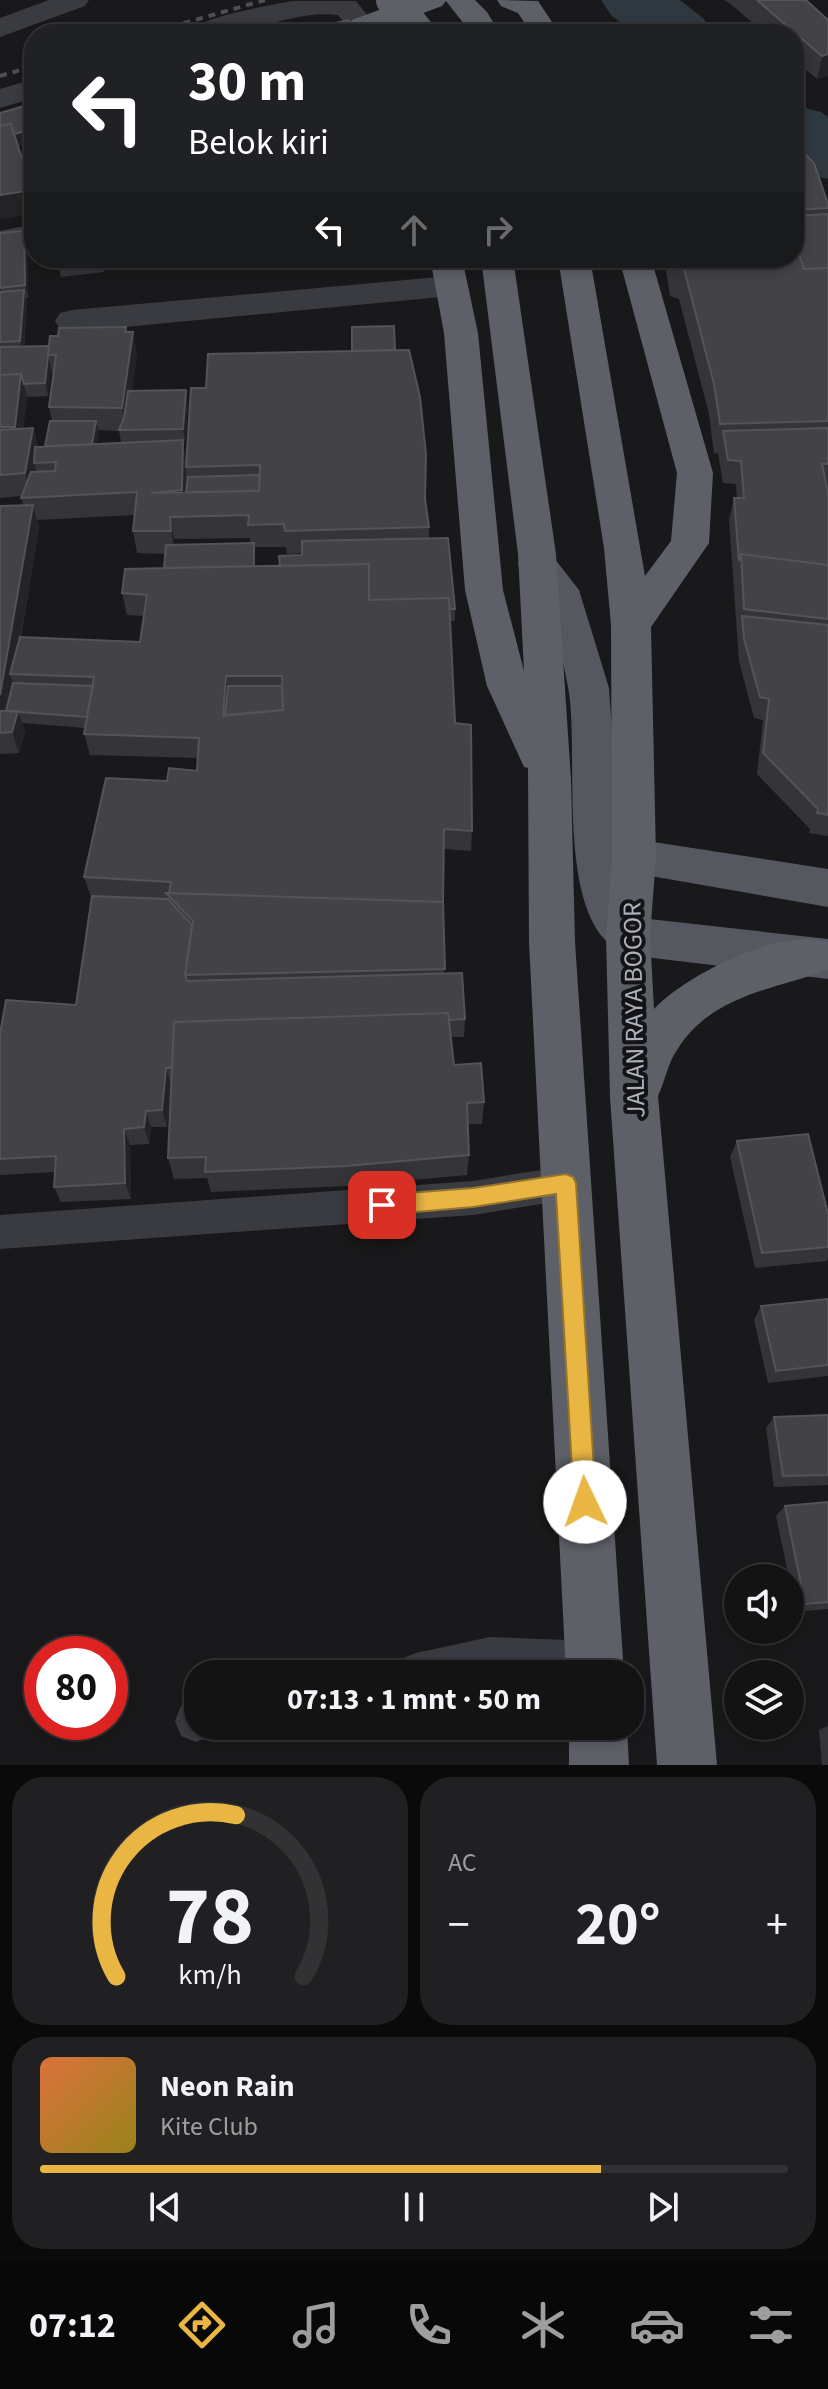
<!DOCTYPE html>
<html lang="id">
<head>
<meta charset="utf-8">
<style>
  body { margin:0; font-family:"Source Sans 3",sans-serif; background:#202022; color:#f1f3f6; height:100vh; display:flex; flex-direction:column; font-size:30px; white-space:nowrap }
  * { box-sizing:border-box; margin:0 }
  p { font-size:26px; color:#9d9ea0 }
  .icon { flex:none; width:44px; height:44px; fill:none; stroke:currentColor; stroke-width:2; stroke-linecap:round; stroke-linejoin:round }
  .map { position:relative; height:1765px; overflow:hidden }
  .side { display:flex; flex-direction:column; gap:12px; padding:12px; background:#0a0a0b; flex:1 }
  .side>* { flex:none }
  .hud { position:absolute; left:24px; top:24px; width:780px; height:244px; border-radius:32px; box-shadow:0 4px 12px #0003,0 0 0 2px #323234; background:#202124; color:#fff; overflow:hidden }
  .tools { position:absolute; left:724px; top:1564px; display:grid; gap:16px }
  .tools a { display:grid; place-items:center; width:80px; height:80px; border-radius:50%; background:#131314; box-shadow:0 4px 12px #0003,0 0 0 2px #323234; font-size:40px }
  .speed { position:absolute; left:24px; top:1636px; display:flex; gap:16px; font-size:40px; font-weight:700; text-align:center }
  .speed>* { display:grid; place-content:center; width:104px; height:104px; border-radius:50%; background:#131314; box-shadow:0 4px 12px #0003,0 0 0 2px #323234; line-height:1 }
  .speed .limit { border:12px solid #d22; background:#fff; color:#111 }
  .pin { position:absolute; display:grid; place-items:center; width:68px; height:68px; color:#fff; margin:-34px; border-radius:16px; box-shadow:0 4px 12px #0006 }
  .me { position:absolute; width:88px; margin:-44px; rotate:357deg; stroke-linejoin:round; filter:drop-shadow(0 0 6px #0008) }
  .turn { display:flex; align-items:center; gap:28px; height:168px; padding:0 32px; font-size:36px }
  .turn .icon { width:104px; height:104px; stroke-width:2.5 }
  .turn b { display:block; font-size:56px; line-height:68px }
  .lanes { display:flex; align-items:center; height:76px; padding:0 32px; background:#0003; justify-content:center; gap:40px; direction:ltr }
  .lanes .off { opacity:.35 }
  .big { font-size:60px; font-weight:700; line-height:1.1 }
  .side .tile { flex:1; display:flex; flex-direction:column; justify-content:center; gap:12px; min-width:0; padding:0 28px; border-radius:32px; background:#202022 }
  .side .dial { align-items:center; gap:0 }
  .dial svg { height:208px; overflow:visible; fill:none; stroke:#323234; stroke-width:7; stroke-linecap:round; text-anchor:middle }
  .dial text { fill:#f1f3f6; stroke:none }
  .song { display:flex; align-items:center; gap:24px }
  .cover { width:96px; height:96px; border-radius:12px; background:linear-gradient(135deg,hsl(20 70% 55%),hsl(50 70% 35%)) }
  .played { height:8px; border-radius:4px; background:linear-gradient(90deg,#e9b543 75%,#323234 75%) }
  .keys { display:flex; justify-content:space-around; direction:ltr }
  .heat { display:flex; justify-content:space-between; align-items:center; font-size:44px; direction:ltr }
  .side .tiles { flex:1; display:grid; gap:12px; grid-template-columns:1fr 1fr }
  .tile:last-child { grid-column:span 2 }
  .trip { position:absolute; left:184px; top:1660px; width:460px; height:80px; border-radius:32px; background:#131314; box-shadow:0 4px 12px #0003,0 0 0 2px #323234; font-weight:700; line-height:80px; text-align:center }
  .dock { display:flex; height:128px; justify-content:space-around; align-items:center; background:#080808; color:#9d9ea0 }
  .dock .icon { width:56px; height:56px }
  .dock .active { color:#e9b543 }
  .dock b { font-size:36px; color:#f1f3f6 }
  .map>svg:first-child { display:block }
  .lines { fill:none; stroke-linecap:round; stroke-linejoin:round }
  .river { fill:#2f373f; fill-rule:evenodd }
  .service { fill:#3a3b40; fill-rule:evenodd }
  .minor { fill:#3a3b40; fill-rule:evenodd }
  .primary { fill:#56585f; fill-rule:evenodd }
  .trunk { fill:#5e6068; fill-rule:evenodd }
  .rail { stroke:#4d4f55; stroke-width:4; stroke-dasharray:7 6; stroke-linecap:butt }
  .trunk-bridge { stroke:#5e6068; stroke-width:32 }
  .wall { fill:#353539; fill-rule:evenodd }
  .shaded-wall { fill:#242427 }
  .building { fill:#424247; stroke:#525459; stroke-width:2; fill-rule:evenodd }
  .route { fill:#e9b543; stroke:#97762c; stroke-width:2 }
  .labels { text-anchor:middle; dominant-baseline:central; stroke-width:8; stroke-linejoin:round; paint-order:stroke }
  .street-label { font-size:26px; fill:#acb0ba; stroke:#141416 }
</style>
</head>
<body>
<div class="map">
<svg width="828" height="1765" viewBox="0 0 828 1765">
  <rect width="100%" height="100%" fill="#19191b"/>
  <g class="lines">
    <path class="river" d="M 601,0 L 680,0 L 704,19 L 714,34 L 634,34 L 611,15 Z
      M 794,105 L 821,112 L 828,117 L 828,179 L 800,173 L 794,167 Z"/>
    <path class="service" d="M 566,1166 L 579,1171 L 584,1183 L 579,1195 L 566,1200 L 473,1215 L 0,1249 L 0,1215 L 473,1181 Z
      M 490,1637 L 595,1641 L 610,1647 L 616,1662 L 611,1674 L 395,1674 L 401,1659 L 416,1653 Z
      M 198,1700 L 198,1726 L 217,1726 L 213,1736 L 196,1742 L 181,1736 L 175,1721 L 181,1706 Z"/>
    <path class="minor" d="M 49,0 L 89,0 L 85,6 L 0,37 L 0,18 Z
      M 293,1 L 356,1 L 376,26 L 372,32 L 352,32 L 338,15 C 300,11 267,27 231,34 C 216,36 200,34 186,34 C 197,17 271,5 293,1 Z
      M 34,79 L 34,98 L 0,108 L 0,89 Z
      M 34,224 L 34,244 L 0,251 L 0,231 Z
      M 450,276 L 462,279 L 467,287 L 462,295 L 72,332 L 60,329 L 55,321 L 60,313 L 72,310 Z"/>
    <path class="primary" d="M 537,550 L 551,554 L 579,590 L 609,688 L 620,844 L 634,839 L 828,869 L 828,907 L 622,871 C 623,891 626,903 640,918 L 828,939 L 828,979 L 628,955 C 551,928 581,755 568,687 C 563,659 554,625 543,598 C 538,586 525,576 518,564 L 523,554 Z"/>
    <path class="trunk" d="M 406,0 L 475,0 L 487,12 L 500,34 L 472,34 L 446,1 L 442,6 L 378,30 L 380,34 L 352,34 L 348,26 L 352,20 Z
      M 497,0 L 538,1 L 560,34 L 532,34 L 518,13 L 501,6 Z
      M 430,258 L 462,258 L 478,333 L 503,590 L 524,671 L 518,554 L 481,258 L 513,258 L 556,554 L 571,779 L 575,942 L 624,1674 L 566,1674 L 529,942 L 528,768 L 524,767 L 487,686 L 465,590 L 444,333 Z
      M 558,258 L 590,258 L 645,576 L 671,541 L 677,473 L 619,258 L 651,258 L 713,473 L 709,543 L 651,627 L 656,857 L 650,936 L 654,1009 C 685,975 783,926 828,942 L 828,970 C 773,990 712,994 677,1050 C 668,1063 665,1081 658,1096 L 717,1765 L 657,1765 L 610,1097 L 606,936 L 612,857 L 611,625 L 604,548 Z
      M 569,1726 L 627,1726 L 629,1765 L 569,1765 Z"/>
    <path class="rail" d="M 146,34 L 265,0
      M 0,76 L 34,66"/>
    <path class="trunk-bridge" d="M 392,0 L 420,34"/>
  </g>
  <path class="wall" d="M 724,0 L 806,0 L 828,20 L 828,76 L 817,79 L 794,60 L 794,34 L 765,34 L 732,5 Z
    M 794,143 L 828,204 L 828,836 L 809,833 L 810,829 L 757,774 L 763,720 L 754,718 L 739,661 L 729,520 L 734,498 L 737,498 L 736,484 L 723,483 L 718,453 L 714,454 L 709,414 L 679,299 L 670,296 L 664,258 L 794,258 Z
    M 27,243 L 28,298 L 26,298 L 27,303 L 24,347 L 49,346 L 58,336 L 126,327 L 137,355 L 132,390 L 186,390 L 188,403 L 185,441 L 183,441 L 186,464 L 206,388 L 395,350 L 425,500 L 429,527 L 429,538 L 455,609 L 455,621 L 450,621 L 455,723 L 472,831 L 471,851 L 444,849 L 443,902 L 444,973 L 465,1019 L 464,1037 L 451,1037 L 454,1065 L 484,1102 L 482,1124 L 468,1124 L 469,1155 L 467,1175 L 348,1186 L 211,1192 L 207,1178 L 174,1179 L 168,1158 L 171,1085 L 167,1127 L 151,1127 L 149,1144 L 130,1145 L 131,1199 L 61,1202 L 54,1187 L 55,1172 L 0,1175 L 0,1034 L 76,1005 L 91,897 L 84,877 L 167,781 L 197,771 L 198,758 L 90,755 L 84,734 L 85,728 L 22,723 L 25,732 L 19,753 L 0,754 L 0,506 L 23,505 L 21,496 L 0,498 L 0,292 L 1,292 L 0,288 ZM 51,368 L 53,378 L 49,407 L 52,421 L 45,446 L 38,446 L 33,428 L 23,429 L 27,397 L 48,396 ZM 98,430 L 119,431 L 121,442 L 97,444 ZM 134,515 L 133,531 L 137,553 L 165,554 L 164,568 L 122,593 L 127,615 L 144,616 L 140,642 L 21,637 L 39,528 L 37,520 ZM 250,538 L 250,543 L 174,545 L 174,539 ZM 255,547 L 286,547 L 287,554 L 302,553 L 302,555 L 280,566 L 255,566 Z
    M 103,258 L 104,272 L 61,277 L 58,264 Z
    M 737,1141 L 828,1214 L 828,1258 L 827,1261 L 755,1268 L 730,1157 Z
    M 828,1299 L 828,1376 L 768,1383 L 754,1320 L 761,1306 Z
    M 828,1415 L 828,1485 L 774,1487 L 766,1428 L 774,1417 Z
    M 828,1502 L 828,1609 L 795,1612 L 790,1585 L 790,1578 L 789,1578 L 776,1516 L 785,1506 Z
    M 828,1726 L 828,1765 L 822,1765 L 819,1730 Z"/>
  <path class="shaded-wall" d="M 828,54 L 828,76 L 817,79 L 822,56 Z
    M 34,129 L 34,143 L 7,149 L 4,136 Z
    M 34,190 L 34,214 L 0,219 L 0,195 Z
    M 24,231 L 27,243 L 28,298 L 25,285 Z
    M 24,290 L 27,303 L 23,354 L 20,341 Z
    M 126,327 L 130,350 L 133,332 L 137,355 L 127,431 L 122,408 Z
    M 48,356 L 51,368 L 48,396 L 45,383 Z
    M 21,374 L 27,397 L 21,449 L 15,427 Z
    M 186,390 L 188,403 L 185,441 L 183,429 Z
    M 96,421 L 99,434 L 94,461 L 92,448 Z
    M 33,428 L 39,451 L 34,463 L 36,470 L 31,496 L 25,473 Z
    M 183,440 L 186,462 L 186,513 L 182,490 Z
    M 33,505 L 39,528 L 14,674 L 10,674 L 13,683 L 8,711 L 0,720 L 0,695 Z
    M 170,517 L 174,539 L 175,554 L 171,531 Z
    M 226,676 L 229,697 L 227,725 L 223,716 Z
    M 18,711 L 25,732 L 19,753 L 12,732 Z
    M 166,1068 L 171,1085 L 167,1127 L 162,1110 Z
    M 146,1111 L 151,1127 L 149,1144 L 144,1127 Z
    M 124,1129 L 130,1145 L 131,1199 L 125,1183 Z"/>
  <path class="building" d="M 757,0 L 806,0 L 828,20 L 828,54 L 822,56 Z
    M 348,20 L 360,34 L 304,34 L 303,32 Z
    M 34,103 L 34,129 L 14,134 L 11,124 L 0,126 L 0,113 Z
    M 11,124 L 32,190 L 0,195 L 0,126 Z
    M 794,143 L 814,163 L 828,204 L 828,208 L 794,210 Z
    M 34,164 L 34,190 L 32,191 L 24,166 Z
    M 828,214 L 828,268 L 804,269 L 796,245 L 794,245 L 794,216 Z
    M 24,231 L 25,285 L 0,288 L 0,233 Z
    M 794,245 L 796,245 L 804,269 L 828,268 L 828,421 L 720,424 L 714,384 L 684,269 L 675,266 L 673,258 L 794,258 Z
    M 57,258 L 102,258 L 102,259 L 58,264 Z
    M 24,290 L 20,341 L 0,342 L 0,292 Z
    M 394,326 L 395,350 L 352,351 L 352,327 Z
    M 126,327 L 125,332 L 133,332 L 122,408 L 49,407 L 56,355 L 48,355 L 50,336 L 58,336 L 59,328 Z
    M 49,346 L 45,383 L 24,384 L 21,374 L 0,375 L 0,347 Z
    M 409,350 L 420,397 L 426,455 L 425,499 L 429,527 L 285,531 L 284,524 L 248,525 L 249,515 L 170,517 L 171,531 L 133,531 L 137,492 L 21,498 L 31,472 L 55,471 L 56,462 L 34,463 L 35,447 L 183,440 L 182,490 L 151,493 L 259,491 L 260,465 L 186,467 L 191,388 L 206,388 L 208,354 Z
    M 21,374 L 15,427 L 0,427 L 0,375 Z
    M 186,390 L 183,429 L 119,430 L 124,418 L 128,391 Z
    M 50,421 L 96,421 L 92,444 L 45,446 Z
    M 33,428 L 25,473 L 0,475 L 0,430 Z
    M 828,428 L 828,464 L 822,464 L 828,493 L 828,565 L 741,554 L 739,561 L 734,498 L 744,498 L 741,461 L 728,460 L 723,431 Z
    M 260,475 L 259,491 L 186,492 L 188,477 Z
    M 33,505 L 0,695 L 0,506 Z
    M 448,538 L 455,609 L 450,609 L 449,598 L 369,600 L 369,564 L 280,566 L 279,556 L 302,555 L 302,541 Z
    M 254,543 L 254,566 L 164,568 L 166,545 Z
    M 741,554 L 828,565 L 828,619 L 744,609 Z
    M 369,564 L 369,600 L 449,598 L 455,723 L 471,725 L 472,831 L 444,829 L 443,902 L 169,893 L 171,882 L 84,877 L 106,778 L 167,781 L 169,768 L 197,771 L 199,738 L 84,734 L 94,677 L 10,674 L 20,637 L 140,642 L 147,595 L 122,593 L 125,569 ZM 226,676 L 282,676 L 283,710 L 223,716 Z
    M 742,616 L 828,625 L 828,815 L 817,813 L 818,809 L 763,753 L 769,699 L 760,697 L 744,639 Z
    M 13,683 L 93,686 L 87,717 L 6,711 Z
    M 228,686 L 282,686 L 283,710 L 225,715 Z
    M 0,711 L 18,711 L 12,732 L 0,733 Z
    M 166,893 L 443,902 L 445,969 L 185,975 L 193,921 Z
    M 92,896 L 168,899 L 192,925 L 185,975 L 187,981 L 462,973 L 465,1019 L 449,1020 L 448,1013 L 174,1022 L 172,1067 L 166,1068 L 162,1110 L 146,1111 L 144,1127 L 124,1129 L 125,1183 L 54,1187 L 56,1156 L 0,1159 L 0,1034 L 6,1000 L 76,1005 Z
    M 448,1013 L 454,1065 L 481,1063 L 484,1102 L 467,1103 L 469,1155 L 346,1166 L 205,1172 L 206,1157 L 168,1158 L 174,1022 Z
    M 808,1134 L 828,1214 L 828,1247 L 762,1253 L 737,1141 Z
    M 828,1299 L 828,1365 L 776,1371 L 761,1306 Z
    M 828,1415 L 828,1475 L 783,1476 L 774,1417 Z
    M 828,1502 L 828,1602 L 805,1604 L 785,1506 Z"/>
  <path class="route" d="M 566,1174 L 573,1177 L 576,1183 L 596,1502 L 593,1510 L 585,1514 L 577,1510 L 574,1502 L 556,1194 L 473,1207 L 382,1215 L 375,1212 L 372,1205 L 375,1198 L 382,1195 L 473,1188 Z"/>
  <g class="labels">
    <g class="street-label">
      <text transform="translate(634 1010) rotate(-91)">JALAN RAYA BOGOR</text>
    </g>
  </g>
</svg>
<div class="tools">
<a><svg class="icon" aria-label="sound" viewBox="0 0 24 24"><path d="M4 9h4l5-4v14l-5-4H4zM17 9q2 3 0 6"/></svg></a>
<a><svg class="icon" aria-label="layers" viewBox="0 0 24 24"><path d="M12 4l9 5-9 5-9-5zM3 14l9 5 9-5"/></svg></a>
</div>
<div class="speed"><div class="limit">80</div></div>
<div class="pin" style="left:382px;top:1205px;background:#d93025"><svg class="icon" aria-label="arrive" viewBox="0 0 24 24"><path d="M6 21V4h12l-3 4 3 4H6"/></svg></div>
<svg class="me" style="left:585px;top:1502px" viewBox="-20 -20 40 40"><circle r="19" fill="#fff"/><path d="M0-13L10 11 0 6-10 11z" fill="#e9b543"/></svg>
<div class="trip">07:13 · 1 mnt · 50 m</div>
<div class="hud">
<div class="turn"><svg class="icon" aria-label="left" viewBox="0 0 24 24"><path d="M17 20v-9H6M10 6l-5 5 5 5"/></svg><div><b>30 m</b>Belok kiri</div></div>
<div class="lanes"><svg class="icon" aria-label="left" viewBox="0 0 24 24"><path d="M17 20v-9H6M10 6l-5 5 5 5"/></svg><svg class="icon off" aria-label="ahead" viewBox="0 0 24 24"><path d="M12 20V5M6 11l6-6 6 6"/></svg><svg class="icon off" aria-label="right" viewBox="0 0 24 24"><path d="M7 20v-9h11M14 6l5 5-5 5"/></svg></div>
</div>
</div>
<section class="side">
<div class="tiles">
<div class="tile dial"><svg viewBox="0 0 100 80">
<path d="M14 69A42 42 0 1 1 86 69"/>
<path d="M14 69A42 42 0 0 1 60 7" stroke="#e9b543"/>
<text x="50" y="56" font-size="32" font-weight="700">78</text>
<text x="50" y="72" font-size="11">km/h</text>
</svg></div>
<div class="tile"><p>AC</p>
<div class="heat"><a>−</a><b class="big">20°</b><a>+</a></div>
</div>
<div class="tile">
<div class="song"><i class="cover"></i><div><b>Neon Rain</b><p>Kite Club</p></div></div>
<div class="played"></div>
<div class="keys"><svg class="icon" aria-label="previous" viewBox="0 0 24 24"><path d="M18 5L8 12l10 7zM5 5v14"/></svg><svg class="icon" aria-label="pause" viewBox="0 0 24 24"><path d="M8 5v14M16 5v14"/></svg><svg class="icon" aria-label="next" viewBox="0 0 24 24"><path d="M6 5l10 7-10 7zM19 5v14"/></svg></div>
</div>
</div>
</section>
<nav class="dock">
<b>07:12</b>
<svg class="icon active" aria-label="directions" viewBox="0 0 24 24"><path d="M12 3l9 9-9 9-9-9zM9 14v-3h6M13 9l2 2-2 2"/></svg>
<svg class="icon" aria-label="music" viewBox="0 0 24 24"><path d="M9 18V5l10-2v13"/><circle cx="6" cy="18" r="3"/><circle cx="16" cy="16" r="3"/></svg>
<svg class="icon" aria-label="phone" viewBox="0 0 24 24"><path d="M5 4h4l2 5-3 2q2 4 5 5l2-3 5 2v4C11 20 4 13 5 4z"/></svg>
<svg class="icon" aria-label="climate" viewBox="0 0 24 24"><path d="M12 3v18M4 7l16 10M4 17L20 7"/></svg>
<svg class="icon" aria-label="car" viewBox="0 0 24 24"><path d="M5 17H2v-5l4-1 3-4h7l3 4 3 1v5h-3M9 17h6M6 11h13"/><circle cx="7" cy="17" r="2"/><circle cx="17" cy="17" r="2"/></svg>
<svg class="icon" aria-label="filters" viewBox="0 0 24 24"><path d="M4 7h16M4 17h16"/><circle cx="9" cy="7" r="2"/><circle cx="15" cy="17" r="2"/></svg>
</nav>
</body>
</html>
